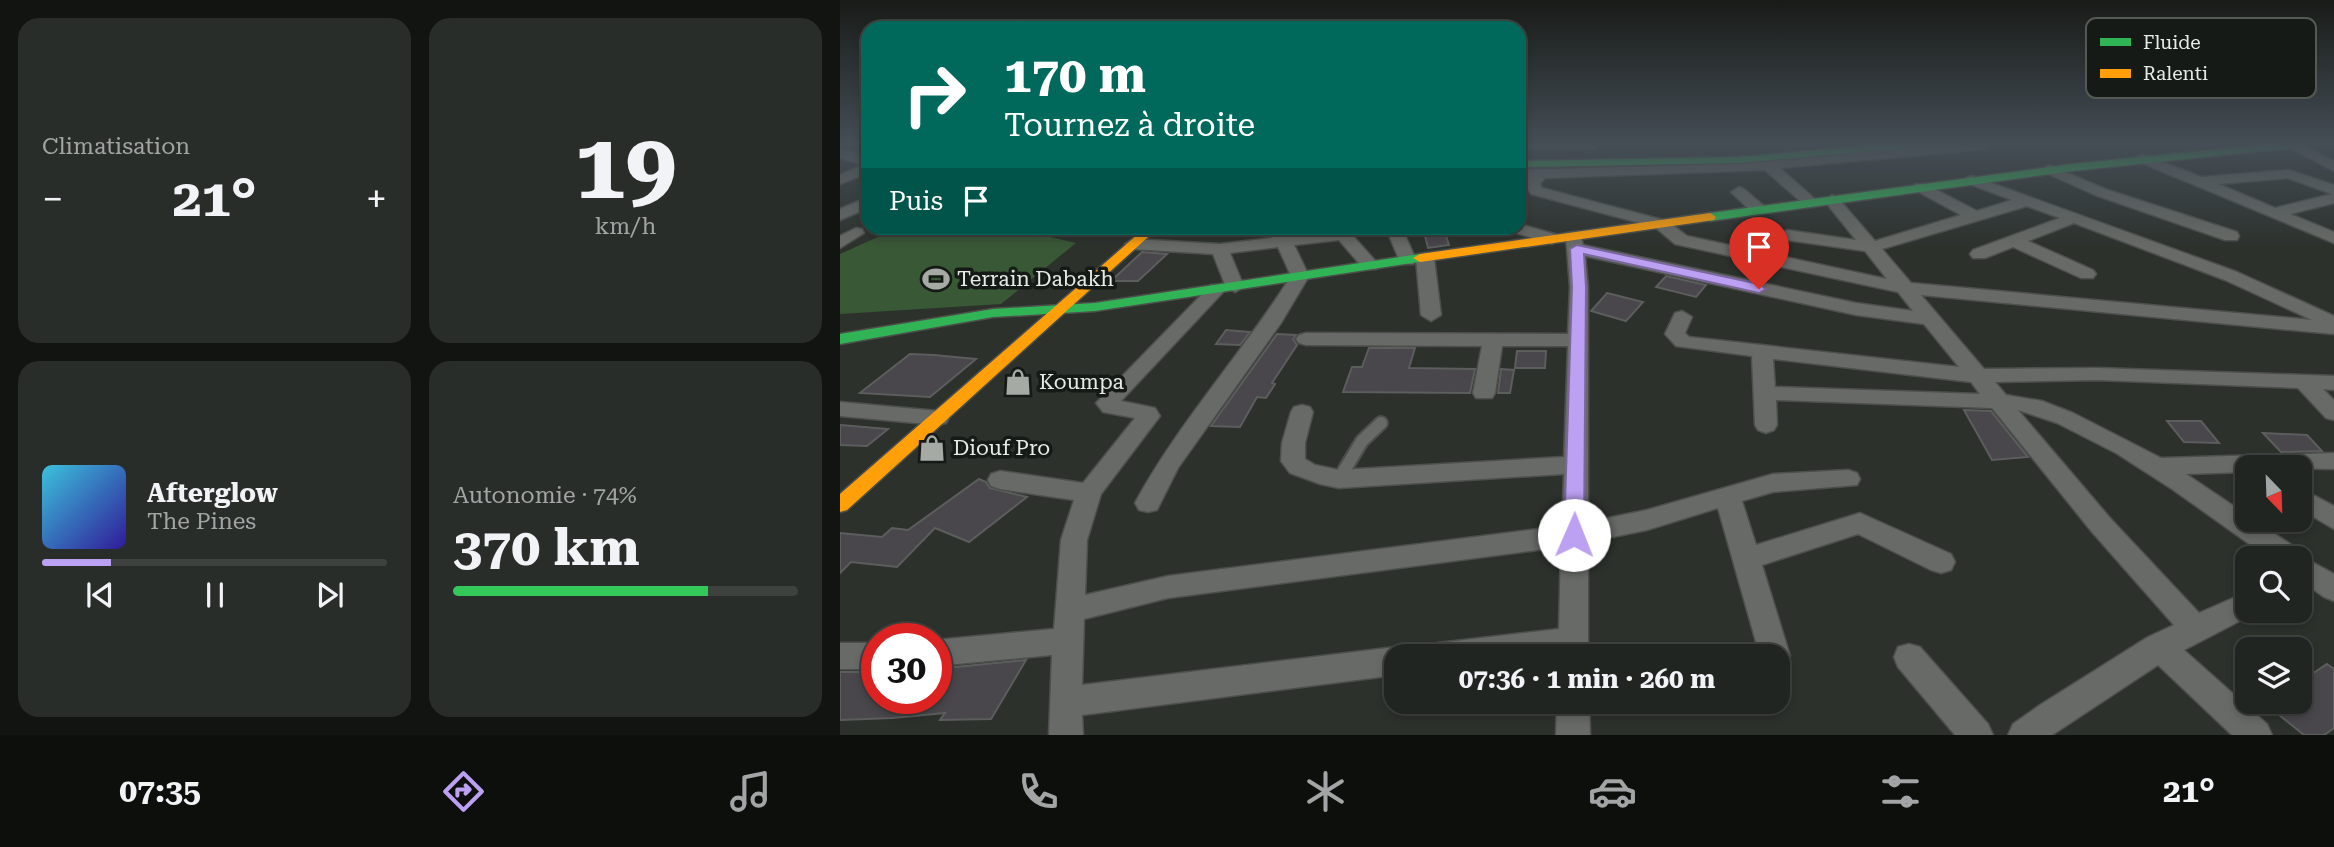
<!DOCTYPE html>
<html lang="fr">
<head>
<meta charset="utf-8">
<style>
  body { margin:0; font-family:"Roboto Serif",serif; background:#292d2a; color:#f1f3f6; height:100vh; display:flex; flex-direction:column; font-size:26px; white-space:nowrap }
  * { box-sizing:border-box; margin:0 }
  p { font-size:23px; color:#a2a5a5 }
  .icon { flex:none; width:38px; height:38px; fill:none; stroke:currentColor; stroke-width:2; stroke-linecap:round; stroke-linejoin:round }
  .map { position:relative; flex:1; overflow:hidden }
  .drawer { display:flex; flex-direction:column; gap:18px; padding:18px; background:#121412; width:840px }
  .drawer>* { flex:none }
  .top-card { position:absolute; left:21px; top:21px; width:665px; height:214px; border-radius:21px; box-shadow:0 4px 10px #0003,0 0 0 2px #3e423f; background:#00695c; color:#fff; overflow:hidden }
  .needle { width:46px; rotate:157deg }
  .controls { position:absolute; left:1395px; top:455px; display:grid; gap:14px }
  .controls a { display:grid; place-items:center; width:77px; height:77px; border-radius:14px; background:#212521; box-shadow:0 4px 10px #0003,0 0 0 2px #3e423f; font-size:35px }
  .speed { position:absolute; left:21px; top:623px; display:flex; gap:14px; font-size:35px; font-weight:700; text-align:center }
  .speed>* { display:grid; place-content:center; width:91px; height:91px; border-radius:50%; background:#212521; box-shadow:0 4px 10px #0003,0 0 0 2px #3e423f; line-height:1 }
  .speed .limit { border:10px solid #d22; background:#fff; color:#111 }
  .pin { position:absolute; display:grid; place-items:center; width:60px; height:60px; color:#fff; margin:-72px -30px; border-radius:50% 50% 50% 0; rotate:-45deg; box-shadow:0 0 7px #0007 }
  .pin .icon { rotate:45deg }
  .me { position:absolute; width:77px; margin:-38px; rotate:1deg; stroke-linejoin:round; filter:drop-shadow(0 0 5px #0008) }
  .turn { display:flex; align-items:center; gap:24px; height:147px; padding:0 28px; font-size:32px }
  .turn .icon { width:91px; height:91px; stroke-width:2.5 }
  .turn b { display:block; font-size:49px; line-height:60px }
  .then { display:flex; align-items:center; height:66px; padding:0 28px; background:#0003; gap:14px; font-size:26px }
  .big { font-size:52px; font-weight:700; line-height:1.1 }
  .drawer .tile { flex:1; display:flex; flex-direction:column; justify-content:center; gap:10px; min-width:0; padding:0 24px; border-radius:21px; background:#292d2a }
  .drawer .dial { align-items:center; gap:0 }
  .dial b { font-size:91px; line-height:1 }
  .song { display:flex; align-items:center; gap:21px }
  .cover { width:84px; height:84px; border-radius:10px; background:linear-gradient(135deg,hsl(190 70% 55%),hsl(250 70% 35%)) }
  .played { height:7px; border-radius:4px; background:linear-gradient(90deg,#bca0f2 20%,#3e423f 20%) }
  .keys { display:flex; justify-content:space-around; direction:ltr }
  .heat { display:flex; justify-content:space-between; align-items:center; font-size:38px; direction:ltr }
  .charge { height:10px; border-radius:5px; background:linear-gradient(90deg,#34c759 74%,#3e423f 0) }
  .drawer .tiles { flex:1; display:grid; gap:18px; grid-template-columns:repeat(2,1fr) }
  .trip { position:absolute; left:544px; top:644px; width:406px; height:70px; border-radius:21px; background:#212521; box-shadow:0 4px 10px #0003,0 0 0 2px #3e423f; font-weight:700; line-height:70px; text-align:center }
  .tab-bar { display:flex; height:112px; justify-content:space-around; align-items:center; background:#0d0f0d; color:#a2a5a5 }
  .tab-bar .icon { width:49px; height:49px }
  .tab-bar .active { color:#bca0f2 }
  .tab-bar b { font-size:32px; color:#f1f3f6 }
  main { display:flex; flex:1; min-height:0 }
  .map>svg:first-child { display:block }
  .green { fill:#395835 }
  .building { fill:#49464c; stroke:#5c5d5d; stroke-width:2 }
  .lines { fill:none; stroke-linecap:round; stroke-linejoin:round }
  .lane-casing { stroke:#4c4f4b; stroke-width:16 }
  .street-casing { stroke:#4c4f4b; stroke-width:3 }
  .fast-casing { stroke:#4c4f4b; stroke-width:3 }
  .slow-casing { stroke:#4c4f4b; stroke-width:3 }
  .lane { stroke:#676a66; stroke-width:12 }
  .street { fill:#676a66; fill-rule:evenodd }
  .fast { fill:#30b455; fill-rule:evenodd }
  .slow { fill:#ff9f0a; fill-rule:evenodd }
  .route { fill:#bca0f2; stroke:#7a689d; stroke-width:2 }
  .labels { text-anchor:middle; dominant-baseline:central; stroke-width:7; stroke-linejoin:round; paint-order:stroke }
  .poi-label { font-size:21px; fill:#e6ebe5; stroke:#161a16; text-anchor:start }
  .key { fill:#161a16; stroke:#545954; stroke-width:2 }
  .key-label { font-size:19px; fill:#e6ebe5 }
</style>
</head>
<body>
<main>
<section class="drawer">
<div class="tiles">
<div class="tile"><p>Climatisation</p>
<div class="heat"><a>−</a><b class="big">21°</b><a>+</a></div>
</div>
<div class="tile dial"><b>19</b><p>km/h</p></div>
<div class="tile">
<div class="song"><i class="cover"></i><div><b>Afterglow</b><p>The Pines</p></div></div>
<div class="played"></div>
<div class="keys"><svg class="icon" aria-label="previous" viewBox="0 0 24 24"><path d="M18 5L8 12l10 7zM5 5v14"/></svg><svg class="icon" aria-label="pause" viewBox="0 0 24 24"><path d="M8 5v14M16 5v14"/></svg><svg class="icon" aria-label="next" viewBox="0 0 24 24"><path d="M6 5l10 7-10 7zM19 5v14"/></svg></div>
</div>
<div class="tile"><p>Autonomie · 74%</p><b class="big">370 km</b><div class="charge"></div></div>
</div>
</section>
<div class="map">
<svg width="1494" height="735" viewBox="0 0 1494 735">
  <rect width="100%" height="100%" fill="#2c312c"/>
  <path class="green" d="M 58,228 L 170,228 L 236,243 L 161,304 L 0,314 L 0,254 Z"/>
  <path class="building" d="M 605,233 L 609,245 L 588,248 L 585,236 Z
    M 302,252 L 327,254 L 298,281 L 271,281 Z
    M 826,276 L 866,285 L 856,297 L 816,287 Z
    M 767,293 L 803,302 L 786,321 L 751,311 Z
    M 386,330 L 410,332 L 400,345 L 376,344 Z
    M 437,334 L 456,335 L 453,339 L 457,345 L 432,383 L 435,384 L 426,398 L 417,397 L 400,427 L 371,426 Z
    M 529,348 L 575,348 L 569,368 L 635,369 L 630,393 L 503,392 L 512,367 L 522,367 Z
    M 677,351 L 706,351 L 705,368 L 675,368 Z
    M 70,354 L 94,355 L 136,359 L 90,397 L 20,393 Z
    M 661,369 L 674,370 L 670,393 L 658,393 Z
    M 1124,410 L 1151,411 L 1188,457 L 1152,460 Z
    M 1327,421 L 1361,421 L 1379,443 L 1344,442 Z
    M 0,425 L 48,429 L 27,446 L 0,445 Z
    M 1423,433 L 1467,435 L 1482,451 L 1441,452 Z
    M 139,479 L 146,482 L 150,488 L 187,497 L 129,542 L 95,528 L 57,567 L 11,562 L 0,573 L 0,533 L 42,537 L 52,528 L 68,530 Z
    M 186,660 L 151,719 L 100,720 L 105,713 L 53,718 L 0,720 L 0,672 L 37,672 L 37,698 L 96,698 L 96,669 Z
    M 1487,664 L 1494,669 L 1494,728 L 1484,735 L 1464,735 L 1423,702 L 1460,702 L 1460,682 Z"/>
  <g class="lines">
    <defs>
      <path id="lane" d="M 499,479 L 522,441 L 541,423"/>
      <path id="street" d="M 1102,145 L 1151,145 L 1144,149 L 940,168 L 976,200 L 979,203 L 976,206 L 966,206 L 925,170 L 705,178 L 700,184 L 702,188 L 827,221 L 847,236 L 1047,279 L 1025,251 L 947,240 L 939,235 L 947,230 L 1016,240 L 984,200 L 992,195 L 997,197 L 1035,241 L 1121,215 L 1075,190 L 1073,187 L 1075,184 L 1085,184 L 1137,211 L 1172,200 L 1127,183 L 1125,180 L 1127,177 L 1132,176 L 1397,272 L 1494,316 L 1494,334 L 1081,295 L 1144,369 L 1258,368 L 1494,376 L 1494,390 L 1483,389 L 1494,400 L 1494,420 L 1486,418 L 1458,388 L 1258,380 L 1155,382 L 1166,395 L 1202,401 L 1233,413 L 1321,458 L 1494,453 L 1494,469 L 1407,467 L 1407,472 L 1346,474 L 1407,515 L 1407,520 L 1414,520 L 1459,550 L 1461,556 L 1494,574 L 1494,601 L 1484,597 L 1460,580 L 1460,558 L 1429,558 L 1332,489 L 1276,453 L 1217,423 L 1178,410 L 1270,518 L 1359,613 L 1407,592 L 1407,611 L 1417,612 L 1344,650 L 1427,724 L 1432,735 L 1392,735 L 1318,665 L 1212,735 L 1168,735 L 1173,724 L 1200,705 L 1308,637 L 1334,625 L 1252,532 L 1152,408 L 936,400 L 937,425 L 934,430 L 926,433 L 918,430 L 915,425 L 912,356 L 836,346 L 825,334 L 835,313 L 842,311 L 852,317 L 845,333 L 849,337 L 1119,367 L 1084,324 L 1016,315 L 745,256 L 748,287 L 748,522 L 807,510 L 933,474 L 1008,470 L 1017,473 L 1020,479 L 1017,485 L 933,492 L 902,501 L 916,545 L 1020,513 L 1111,554 L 1115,562 L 1111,570 L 1101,573 L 1091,570 L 1018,534 L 922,565 L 950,656 L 946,666 L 938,668 L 938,656 L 920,656 L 878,508 L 807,530 L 748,542 L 748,656 L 583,656 L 587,646 L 598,643 L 719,629 L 721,547 L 328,598 L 244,619 L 242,685 L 556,647 L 567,651 L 569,656 L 556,656 L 556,675 L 242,715 L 243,735 L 209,735 L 212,655 L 96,666 L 96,640 L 214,629 L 221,540 L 234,500 L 160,489 L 151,486 L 148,480 L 151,474 L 160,471 L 243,483 L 295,418 L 263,412 L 256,403 L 371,285 L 383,285 L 386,289 L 281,401 L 315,408 L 320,416 L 261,494 L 247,540 L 245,595 L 328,576 L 722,526 L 724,474 L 499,488 L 480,484 L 450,473 L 441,461 L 442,443 L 451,412 L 454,407 L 462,405 L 470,407 L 473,412 L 465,443 L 465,459 L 475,465 L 499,470 L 724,457 L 728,346 L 662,346 L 655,393 L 652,398 L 636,398 L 633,393 L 642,346 L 466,345 L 459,343 L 456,339 L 459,335 L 466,333 L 728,334 L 730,287 L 726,237 L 728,233 L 740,233 L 743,245 L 1016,303 L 1073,311 L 1058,292 L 835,244 L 815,227 L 691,194 L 685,184 L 689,178 L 679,178 L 679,170 L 898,164 ZM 1187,206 L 1220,218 L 1133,250 L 1130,254 L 1133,258 L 1145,258 L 1173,247 L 1241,278 L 1253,278 L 1256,274 L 1253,270 L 1188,241 L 1234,223 L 1385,280 L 1472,320 L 1071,283 L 1042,249 ZM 933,359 L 1131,382 L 1140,394 L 935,387 Z
        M 1444,145 L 1461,145 L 1494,161 L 1494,171 Z
        M 0,149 L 28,157 L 28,173 L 0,184 L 0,175 L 23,165 L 0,158 Z
        M 1302,154 L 1361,177 L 1449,170 L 1494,185 L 1494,203 L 1450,214 L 1494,232 L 1494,243 L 1297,161 L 1295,158 ZM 1448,178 L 1492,194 L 1435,208 L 1378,184 Z
        M 1209,165 L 1265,189 L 1397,232 L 1399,236 L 1397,240 L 1385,240 L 1255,195 L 1204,172 L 1202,169 Z
        M 899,187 L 904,189 L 925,207 L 927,210 L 925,213 L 913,213 L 894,195 L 891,192 Z
        M 28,197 L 28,208 L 0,220 L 0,209 Z
        M 679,224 L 718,235 L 720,239 L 712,244 L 670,231 L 668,228 L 679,228 Z
        M 16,228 L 22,229 L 24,233 L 0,248 L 0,236 Z
        M 424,228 L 441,228 L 448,236 L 492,231 L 490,228 L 506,228 L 539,265 L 536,269 L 524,269 L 499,240 L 454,245 L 469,276 L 441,323 L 338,468 L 317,510 L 308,512 L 299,510 L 295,503 C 339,422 402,354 451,276 L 438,247 L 390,253 L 404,287 L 395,292 L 386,287 L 373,254 L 293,249 L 285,244 L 293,239 L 380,244 L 432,238 Z
        M 546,228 L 562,228 L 576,260 L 573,264 L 561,264 Z
        M 585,253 L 594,258 L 601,315 L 591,321 L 581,315 L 576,258 Z
        M 0,402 L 98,411 L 106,413 L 109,418 L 106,423 L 98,425 L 0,416 Z
        M 1460,488 L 1494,506 L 1494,529 L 1460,509 Z
        M 0,643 L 37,643 L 37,669 L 0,669 Z
        M 1069,644 L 1080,647 L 1148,724 L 1153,735 L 1115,735 L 1058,667 L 1054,657 L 1058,647 Z
        M 717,702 L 749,702 L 750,735 L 716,735 Z"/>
      <path id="fast" d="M 679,145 L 759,145 L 754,148 L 679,148 Z
        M 1033,145 L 1070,145 L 1065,148 L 898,163 L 679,167 L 679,161 L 898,157 Z
        M 1419,145 L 1456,145 L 1451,148 L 1232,171 L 870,221 L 864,217 L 870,213 L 1232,164 Z
        M 580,254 L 585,255 L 585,261 L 255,311 L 153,317 L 0,344 L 0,334 L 153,309 L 255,303 Z"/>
      <path id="slow" d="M 870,213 L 876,217 L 874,220 L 580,262 L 573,258 L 580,254 Z
        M 305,228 L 318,228 L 7,510 L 0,512 L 0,494 Z"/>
    </defs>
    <use href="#lane" class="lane-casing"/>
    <use href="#street" class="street-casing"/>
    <use href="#fast" class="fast-casing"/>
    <use href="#slow" class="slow-casing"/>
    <use href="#lane" class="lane"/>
    <use href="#street" class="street"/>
    <use href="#fast" class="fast"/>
    <use href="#slow" class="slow"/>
  </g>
  <linearGradient id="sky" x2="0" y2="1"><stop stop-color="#181b18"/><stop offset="0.58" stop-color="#454e56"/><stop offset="1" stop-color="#454e56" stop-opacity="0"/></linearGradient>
  <rect width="1494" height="248" fill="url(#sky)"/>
  <path class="route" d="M 737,245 L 919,284 L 926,289 L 919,293 L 744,254 L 746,287 L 744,535 L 741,540 L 734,543 L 727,540 L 724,535 L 732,287 L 730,249 Z"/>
  <defs>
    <symbol id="stadium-bare" viewBox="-9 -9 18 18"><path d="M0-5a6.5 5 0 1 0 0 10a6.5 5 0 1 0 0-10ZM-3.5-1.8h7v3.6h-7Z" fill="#a5aaa4" stroke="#161a16" stroke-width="2.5" paint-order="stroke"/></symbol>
    <symbol id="shop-bare" viewBox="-9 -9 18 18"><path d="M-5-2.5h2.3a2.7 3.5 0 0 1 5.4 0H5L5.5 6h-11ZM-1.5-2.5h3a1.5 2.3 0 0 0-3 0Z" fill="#a5aaa4" stroke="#161a16" stroke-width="2.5" paint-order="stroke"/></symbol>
  </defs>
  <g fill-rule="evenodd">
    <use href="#stadium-bare" x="77" y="260" width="38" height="38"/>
    <use href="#shop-bare" x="159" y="363" width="38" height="38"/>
    <use href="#shop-bare" x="73" y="429" width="38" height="38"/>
  </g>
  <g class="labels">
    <g class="poi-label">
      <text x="117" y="279">Terrain Dabakh</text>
      <text x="199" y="382">Koumpa</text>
      <text x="113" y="448">Diouf Pro</text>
    </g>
  </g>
  <rect x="1246" y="18" width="230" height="80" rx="10" class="key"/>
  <rect x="1260" y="38" width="31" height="8" fill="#30b455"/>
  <rect x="1260" y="69" width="31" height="9" fill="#ff9f0a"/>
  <g class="key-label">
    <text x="1303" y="49">Fluide</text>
    <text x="1303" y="80">Ralenti</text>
  </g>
</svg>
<div class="controls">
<a><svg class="needle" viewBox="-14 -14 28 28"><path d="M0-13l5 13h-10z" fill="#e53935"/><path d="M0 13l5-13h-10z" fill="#a2a5a5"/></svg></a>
<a><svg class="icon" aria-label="search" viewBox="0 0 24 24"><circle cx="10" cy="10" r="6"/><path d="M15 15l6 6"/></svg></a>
<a><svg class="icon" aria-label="layers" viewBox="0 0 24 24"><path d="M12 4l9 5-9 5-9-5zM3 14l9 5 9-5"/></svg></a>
</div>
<div class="speed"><div class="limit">30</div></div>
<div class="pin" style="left:919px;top:289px;background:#d93025"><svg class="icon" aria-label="arrive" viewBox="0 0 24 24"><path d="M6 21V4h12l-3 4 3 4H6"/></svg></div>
<svg class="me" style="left:734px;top:535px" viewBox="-20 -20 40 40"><circle r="19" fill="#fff"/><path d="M0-13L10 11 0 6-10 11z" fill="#bca0f2"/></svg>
<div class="trip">07:36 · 1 min · 260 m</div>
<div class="top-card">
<div class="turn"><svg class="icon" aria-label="right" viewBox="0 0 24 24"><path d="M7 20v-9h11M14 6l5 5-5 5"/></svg><div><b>170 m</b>Tournez à droite</div></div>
<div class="then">Puis<svg class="icon" aria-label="arrive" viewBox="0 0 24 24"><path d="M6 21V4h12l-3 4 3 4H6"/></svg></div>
</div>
</div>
</main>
<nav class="tab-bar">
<b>07:35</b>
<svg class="icon active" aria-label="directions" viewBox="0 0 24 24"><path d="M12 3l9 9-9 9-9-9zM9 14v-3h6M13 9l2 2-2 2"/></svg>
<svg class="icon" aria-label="music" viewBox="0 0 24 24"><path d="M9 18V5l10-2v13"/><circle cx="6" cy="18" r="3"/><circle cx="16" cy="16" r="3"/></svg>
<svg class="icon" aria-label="phone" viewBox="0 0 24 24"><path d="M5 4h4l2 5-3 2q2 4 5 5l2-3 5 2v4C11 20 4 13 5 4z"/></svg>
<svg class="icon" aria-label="climate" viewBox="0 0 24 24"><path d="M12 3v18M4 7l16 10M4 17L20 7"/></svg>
<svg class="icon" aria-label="car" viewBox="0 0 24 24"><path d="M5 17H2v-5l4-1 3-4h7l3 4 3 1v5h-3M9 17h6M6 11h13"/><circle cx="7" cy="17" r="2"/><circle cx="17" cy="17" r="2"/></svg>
<svg class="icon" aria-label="filters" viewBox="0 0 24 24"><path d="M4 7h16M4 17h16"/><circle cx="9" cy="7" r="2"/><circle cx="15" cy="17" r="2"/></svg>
<b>21°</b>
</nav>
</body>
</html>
